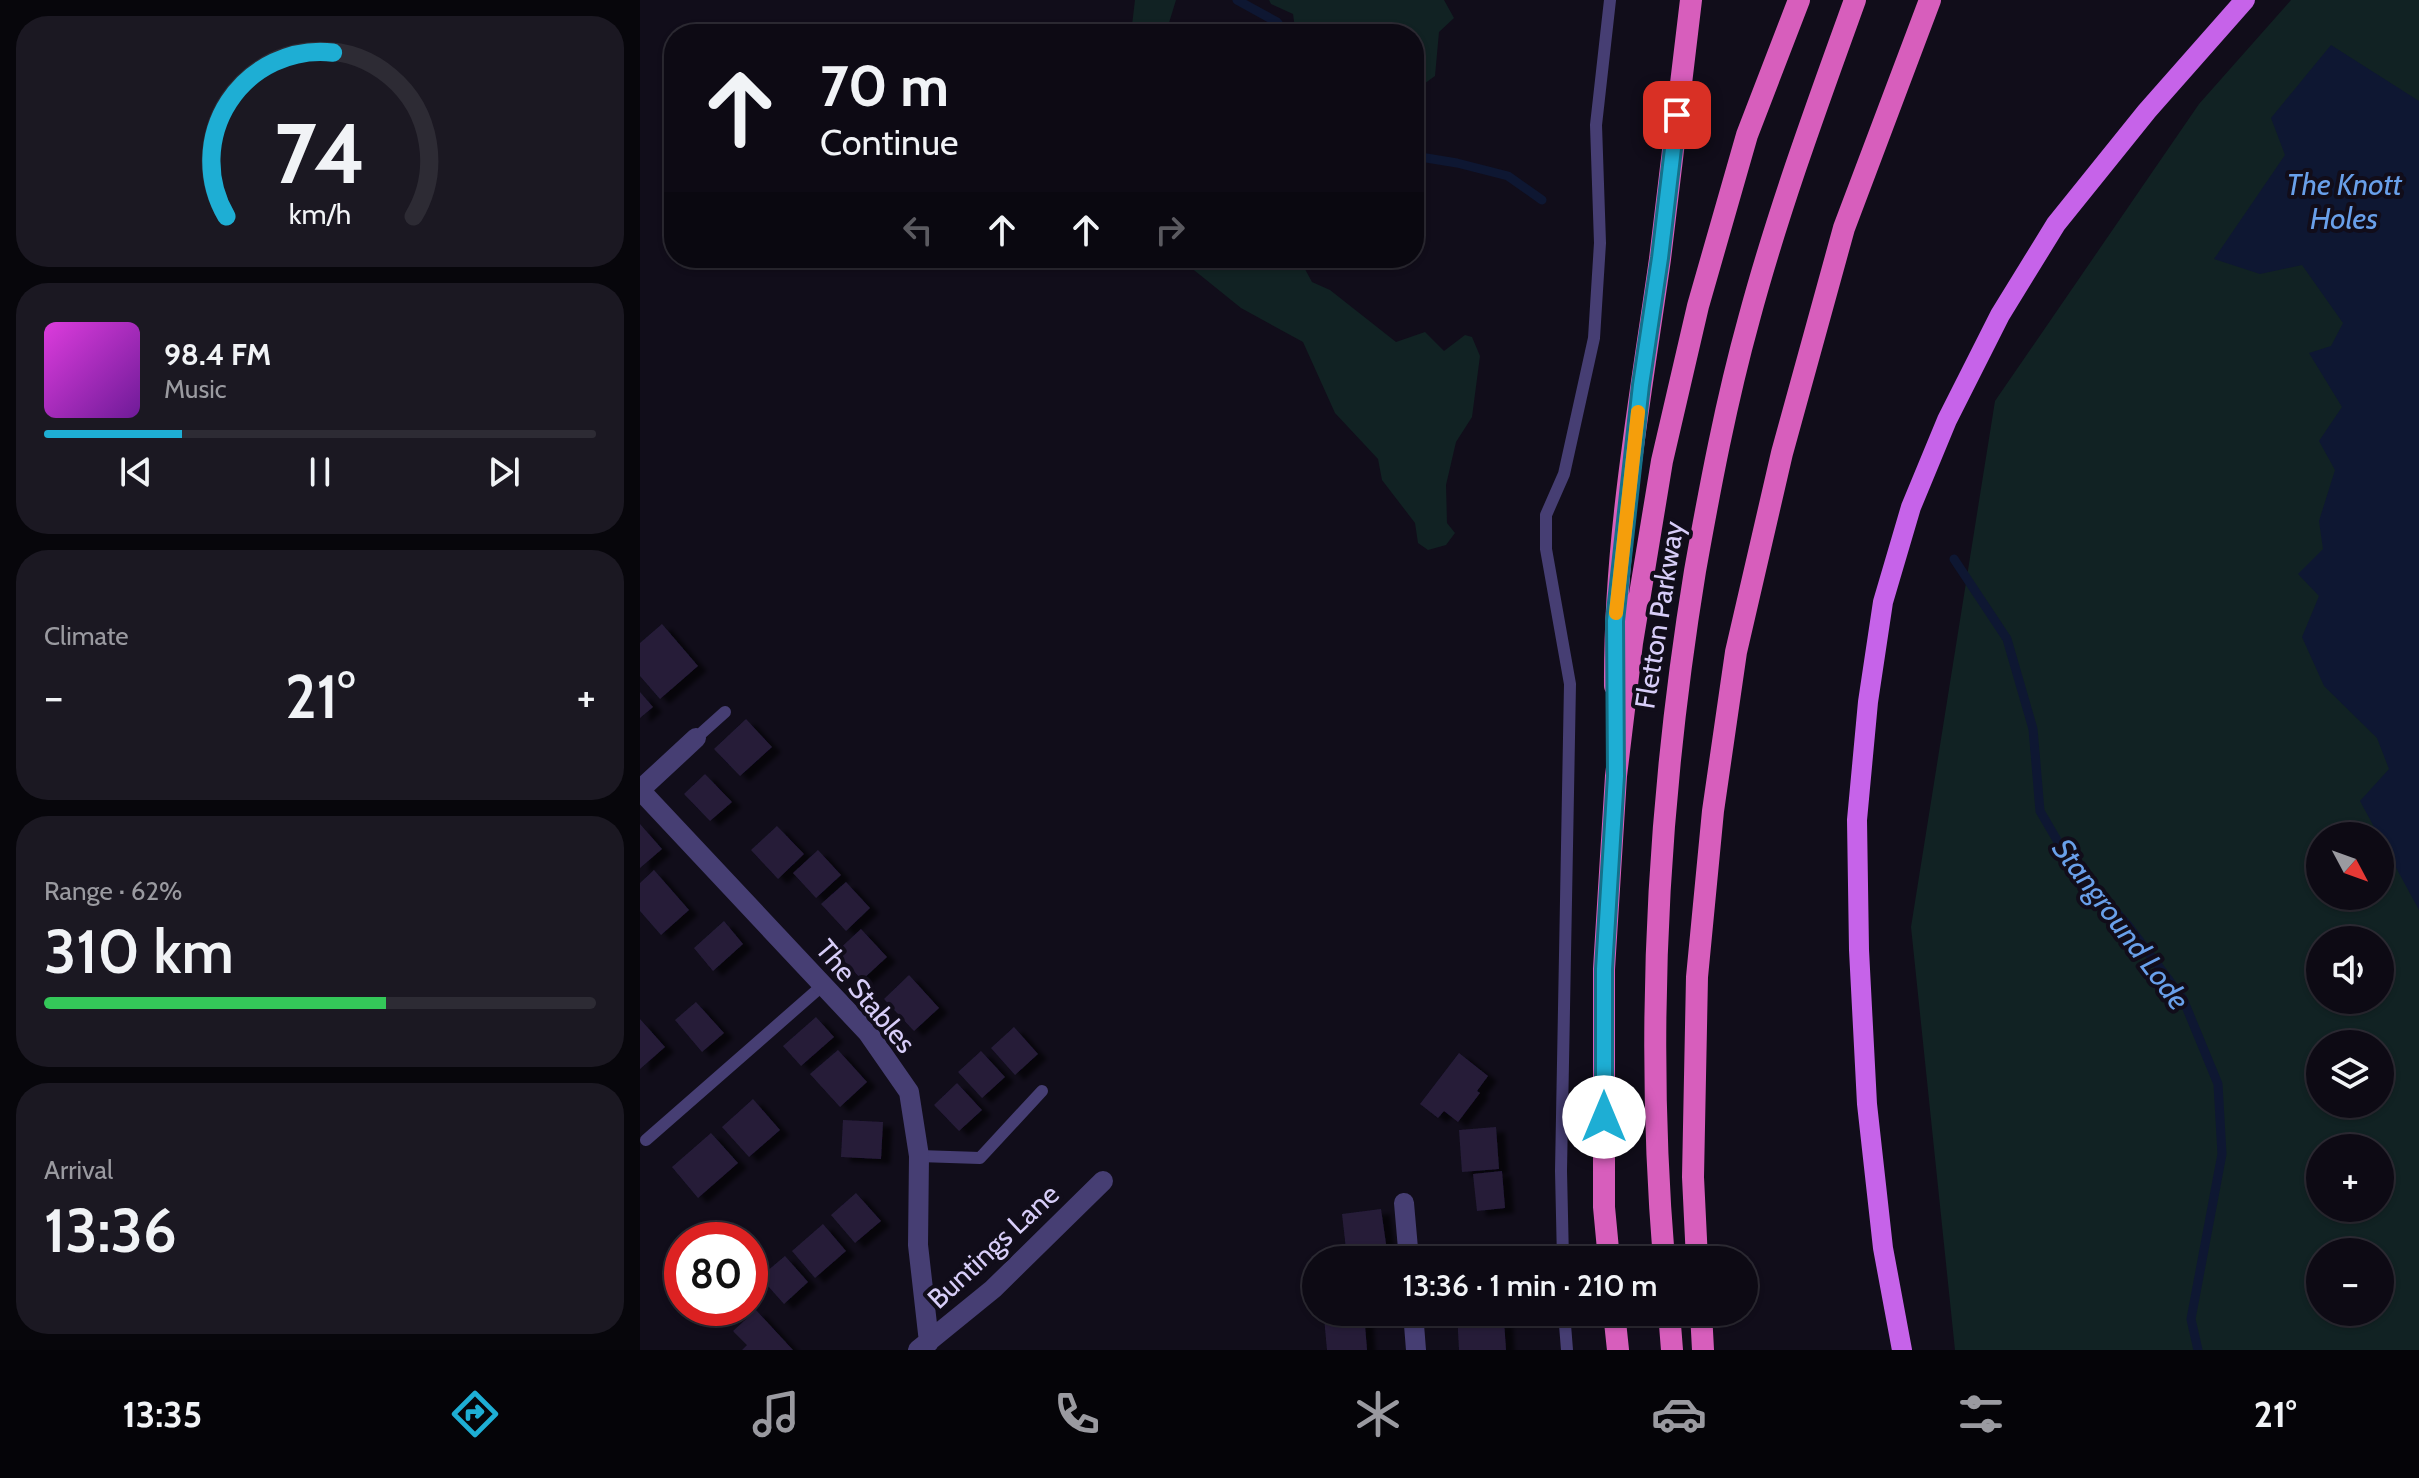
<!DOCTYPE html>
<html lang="en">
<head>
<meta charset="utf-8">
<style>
  body { margin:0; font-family:Cabin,sans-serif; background:#1b1822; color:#f1f3f6; height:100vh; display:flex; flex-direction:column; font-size:30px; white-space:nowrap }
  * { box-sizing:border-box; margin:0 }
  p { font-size:26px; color:#9a9aa0 }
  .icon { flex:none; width:44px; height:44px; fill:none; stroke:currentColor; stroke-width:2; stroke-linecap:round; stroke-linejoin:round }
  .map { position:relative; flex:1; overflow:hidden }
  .sheet { display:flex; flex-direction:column; gap:16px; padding:16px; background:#07060b; width:640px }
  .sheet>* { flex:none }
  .guide { position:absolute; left:24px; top:24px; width:760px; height:244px; border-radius:32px; box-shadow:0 2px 6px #0004,0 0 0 2px #2d2b34; background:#0d0a14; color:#f1f3f6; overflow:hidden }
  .needle { width:52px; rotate:131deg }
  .controls { position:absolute; left:1666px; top:822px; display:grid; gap:16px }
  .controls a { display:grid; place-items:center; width:88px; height:88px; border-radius:50%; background:#0d0a14; box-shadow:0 2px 6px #0004,0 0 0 2px #2d2b34; font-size:40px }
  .speed { position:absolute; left:24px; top:1222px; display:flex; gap:16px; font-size:40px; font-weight:700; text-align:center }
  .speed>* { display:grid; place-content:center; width:104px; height:104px; border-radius:50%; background:#0d0a14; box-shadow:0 2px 6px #0004,0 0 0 2px #2d2b34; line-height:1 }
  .speed .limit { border:12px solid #d22; background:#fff; color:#111 }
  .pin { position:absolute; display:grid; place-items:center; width:68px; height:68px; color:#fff; margin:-34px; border-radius:16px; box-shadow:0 4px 12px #0006 }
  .me { position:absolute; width:88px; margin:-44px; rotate:0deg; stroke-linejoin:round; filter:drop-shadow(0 0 6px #0008) }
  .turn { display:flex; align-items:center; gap:28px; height:168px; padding:0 24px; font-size:36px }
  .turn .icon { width:104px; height:104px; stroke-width:2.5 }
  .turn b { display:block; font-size:56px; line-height:68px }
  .lanes { display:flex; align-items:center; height:76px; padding:0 24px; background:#0003; justify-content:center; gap:40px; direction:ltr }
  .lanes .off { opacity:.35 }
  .big { font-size:60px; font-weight:600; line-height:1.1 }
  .sheet .widget { flex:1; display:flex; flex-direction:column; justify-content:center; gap:12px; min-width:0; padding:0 28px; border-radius:32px; background:#1b1822 }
  .sheet .dial { align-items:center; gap:0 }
  .dial svg { height:208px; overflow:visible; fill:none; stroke:#2d2b34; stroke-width:7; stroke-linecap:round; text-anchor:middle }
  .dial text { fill:#f1f3f6; stroke:none }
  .song { display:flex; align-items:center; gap:24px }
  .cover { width:96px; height:96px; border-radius:12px; background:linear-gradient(135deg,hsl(300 70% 55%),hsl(280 70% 35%)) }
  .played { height:8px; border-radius:4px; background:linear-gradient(90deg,#1eaed4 25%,#2d2b34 25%) }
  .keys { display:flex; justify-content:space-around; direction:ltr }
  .heat { display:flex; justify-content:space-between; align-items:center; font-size:44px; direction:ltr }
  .charge { height:12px; border-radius:6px; background:linear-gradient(90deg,#34c759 62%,#2d2b34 0) }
  .trip { position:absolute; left:662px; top:1246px; width:456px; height:80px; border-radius:40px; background:#0d0a14; box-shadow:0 2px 6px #0004,0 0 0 2px #2d2b34; font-weight:600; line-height:80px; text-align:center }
  .tab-bar { display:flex; height:128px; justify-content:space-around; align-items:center; background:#050408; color:#9a9aa0 }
  .tab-bar .icon { width:56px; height:56px }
  .tab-bar .active { color:#1eaed4 }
  .tab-bar b { font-size:36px; color:#f1f3f6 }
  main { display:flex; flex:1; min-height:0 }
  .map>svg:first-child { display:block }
  .green { fill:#112223; fill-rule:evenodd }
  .water { fill:#0e1732 }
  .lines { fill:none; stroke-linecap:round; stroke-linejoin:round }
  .stream { stroke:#0e1732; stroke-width:9 }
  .building { fill:#251c39; filter:url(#shadow) }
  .service { stroke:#463e73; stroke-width:12 }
  .minor { stroke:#463e73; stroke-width:20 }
  .primary { stroke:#c663e9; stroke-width:20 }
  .trunk { stroke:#d75ebc; stroke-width:22 }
  .route-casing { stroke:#14718a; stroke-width:20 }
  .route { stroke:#1eaed4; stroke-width:14 }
  .slow { stroke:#f59e0b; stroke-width:14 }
  .labels { text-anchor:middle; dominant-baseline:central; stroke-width:8; stroke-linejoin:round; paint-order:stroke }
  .street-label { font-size:28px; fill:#d7cdf8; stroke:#110d1a }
  .water-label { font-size:30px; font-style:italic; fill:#69a0ea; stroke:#110d1a }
</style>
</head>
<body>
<main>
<section class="sheet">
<div class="widget dial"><svg viewBox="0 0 100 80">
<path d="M14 69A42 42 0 1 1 86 69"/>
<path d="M14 69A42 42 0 0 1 55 6" stroke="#1eaed4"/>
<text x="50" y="56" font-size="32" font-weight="700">74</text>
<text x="50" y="72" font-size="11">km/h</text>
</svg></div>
<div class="widget">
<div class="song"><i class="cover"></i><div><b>98.4 FM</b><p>Music</p></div></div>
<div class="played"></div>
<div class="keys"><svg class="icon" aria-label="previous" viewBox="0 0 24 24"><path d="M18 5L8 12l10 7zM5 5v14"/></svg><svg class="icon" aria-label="pause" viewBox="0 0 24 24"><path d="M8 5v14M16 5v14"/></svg><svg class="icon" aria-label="next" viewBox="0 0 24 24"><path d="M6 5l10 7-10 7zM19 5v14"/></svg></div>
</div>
<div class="widget"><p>Climate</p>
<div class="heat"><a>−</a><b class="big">21°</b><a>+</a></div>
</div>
<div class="widget"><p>Range · 62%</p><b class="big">310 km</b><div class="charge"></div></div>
<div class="widget"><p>Arrival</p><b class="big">13:36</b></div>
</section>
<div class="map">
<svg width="1779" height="1350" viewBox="0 0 1779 1350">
  <defs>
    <filter id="shadow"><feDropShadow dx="9" dy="5" stdDeviation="2" flood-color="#0009"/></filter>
  </defs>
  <rect width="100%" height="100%" fill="#110d1a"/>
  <path class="green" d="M 495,0 L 536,0 L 528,26 L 533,31 L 532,34 L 491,34 Z
    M 629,0 L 804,0 L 814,18 L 799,32 L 795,76 L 774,91 L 774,34 L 665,34 L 655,28 L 653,14 L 631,4 Z
    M 1651,0 L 1779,0 L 1779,1350 L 1315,1350 L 1271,927 L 1355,401 L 1559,104 ZM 1680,836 L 1740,836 L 1740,896 L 1680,896 ZM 1680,940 L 1740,940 L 1740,1000 L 1680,1000 ZM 1680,1044 L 1740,1044 L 1740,1104 L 1680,1104 ZM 1680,1148 L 1740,1148 L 1740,1208 L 1680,1208 ZM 1680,1252 L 1740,1252 L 1740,1312 L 1680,1312 Z
    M 539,258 L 606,258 L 611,264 L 659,258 L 672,282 L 690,290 L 756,342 L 785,332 L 804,351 L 825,335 L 832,337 L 840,356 L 832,417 L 816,442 L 806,485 L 807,523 L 815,533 L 806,545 L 788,550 L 778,543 L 775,523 L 742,480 L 738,459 L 695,413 L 663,342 L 601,308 Z"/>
  <path class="water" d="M 1691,45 L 1779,101 L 1779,910 L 1720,801 L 1749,769 L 1737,738 L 1684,686 L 1662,637 L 1679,596 L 1658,574 L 1683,549 L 1679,521 L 1695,470 L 1679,441 L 1702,407 L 1669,353 L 1691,346 L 1703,323 L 1662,265 L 1620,274 L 1574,259 L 1645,155 L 1631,118 Z"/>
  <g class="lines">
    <path class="stream" d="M 597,0 L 637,22 L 646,34
      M 774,156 L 817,163 L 868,176 L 902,200
      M 1314,559 L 1367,639 L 1393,729 L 1400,811 L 1428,859 L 1487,924 L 1543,999 L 1578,1084 L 1582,1154 L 1551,1319 L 1558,1350"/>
  </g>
  <path class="building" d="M 22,624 L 58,666 L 20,699 L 0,676 L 0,643 Z
    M 0,692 L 13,707 L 0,718 Z
    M 106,719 L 132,747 L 100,776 L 74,749 Z
    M 65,774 L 92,802 L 70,821 L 44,794 Z
    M 0,824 L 22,849 L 0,868 Z
    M 137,826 L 164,854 L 138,879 L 111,850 Z
    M 178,850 L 201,875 L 176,898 L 153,873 Z
    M 14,870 L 49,910 L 21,935 L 0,911 L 0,883 Z
    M 206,882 L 230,908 L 206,931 L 181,904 Z
    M 84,921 L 103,944 L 73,971 L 54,948 Z
    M 221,929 L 247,957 L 222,980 L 196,952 Z
    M 269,975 L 299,1008 L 274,1031 L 244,999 Z
    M 56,1002 L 84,1033 L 62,1052 L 35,1020 Z
    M 176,1017 L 194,1037 L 161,1066 L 143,1046 Z
    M 0,1019 L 25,1047 L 0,1069 Z
    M 374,1027 L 398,1054 L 375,1075 L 351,1048 Z
    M 198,1050 L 227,1082 L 200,1107 L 170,1074 Z
    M 341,1051 L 365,1077 L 342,1098 L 318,1072 Z
    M 819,1053 L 848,1076 L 837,1091 L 840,1093 L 818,1122 L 804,1111 L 798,1118 L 780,1104 Z
    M 317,1083 L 342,1110 L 319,1131 L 294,1105 Z
    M 113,1099 L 140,1130 L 109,1157 L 82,1127 Z
    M 203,1120 L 243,1122 L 241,1159 L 201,1157 Z
    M 856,1127 L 859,1169 L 822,1172 L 819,1130 Z
    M 71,1133 L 98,1163 L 58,1198 L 32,1167 Z
    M 862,1171 L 865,1208 L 837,1211 L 833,1174 Z
    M 216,1193 L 241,1221 L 215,1243 L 191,1215 Z
    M 741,1209 L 746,1244 L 706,1249 L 702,1214 Z
    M 183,1224 L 206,1251 L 175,1278 L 152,1251 Z
    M 862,1244 L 862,1260 L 794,1260 L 794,1247 Z
    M 145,1256 L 168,1282 L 144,1304 L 120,1277 Z
    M 116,1310 L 153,1350 L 102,1350 L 107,1345 L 93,1331 Z
    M 817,1312 L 837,1312 L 838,1323 L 864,1321 L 866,1350 L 819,1350 Z
    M 724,1313 L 727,1350 L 687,1350 L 684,1317 Z"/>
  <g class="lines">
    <path class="service" d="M 56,738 L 85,712
      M 6,1140 L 183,985
      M 279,1156 L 340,1158 L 402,1091
      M 923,1260 L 921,1171 L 930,684 L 906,549 L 906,515 L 924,474 L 954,338 L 960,243 L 956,125 L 970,0
      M 924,1312 L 927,1350"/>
    <path class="minor" d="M 56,738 L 0,790 L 228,1033 L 269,1092 L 279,1156 L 278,1245 L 289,1342
      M 764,1203 L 769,1260
      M 773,1312 L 776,1350
      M 278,1350 L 353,1289 L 463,1181"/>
    <path class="primary" d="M 1262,1350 L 1243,1248 L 1227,1104 L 1219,950 L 1217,820 L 1228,702 L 1243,602 L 1271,507 L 1307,420 L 1360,315 L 1416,224 L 1507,111 L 1605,0"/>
    <path class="trunk" d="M 975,686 C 974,543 1000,400 1020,259 C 1031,173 1040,86 1051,0
      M 969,1260 L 964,1207 L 964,969 L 976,776 L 992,643 L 1022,461 L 1058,306 L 1107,135 L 1159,0
      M 1024,1260 C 1005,1031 1018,798 1055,571 C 1070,487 1086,402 1109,319 C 1138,211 1177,105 1215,0
      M 1057,1260 L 1053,1177 L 1057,977 L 1073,811 L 1096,652 L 1142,453 L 1204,228 L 1290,0
      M 974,1312 L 978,1350
      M 1029,1312 L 1032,1350
      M 1061,1312 L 1063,1350"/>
  </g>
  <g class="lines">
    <defs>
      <path id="route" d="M 964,1117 L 964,969 L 976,776 L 975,621 L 1001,385 L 1020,258 L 1037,115"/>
    </defs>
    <use href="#route" class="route-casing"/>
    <use href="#route" class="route"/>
    <path class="slow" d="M 976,613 L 998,412"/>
  </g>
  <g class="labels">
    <g class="street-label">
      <text transform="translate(1019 615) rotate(-81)">Fletton Parkway</text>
      <text transform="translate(226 996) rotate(50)">The Stables</text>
      <text transform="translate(353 1246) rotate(-43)">Buntings Lane</text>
    </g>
    <g class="water-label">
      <text x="1704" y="184">The Knott<tspan x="1704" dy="34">Holes</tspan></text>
      <text transform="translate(1481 924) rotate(53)">Stanground Lode</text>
    </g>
  </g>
</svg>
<div class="controls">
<a><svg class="needle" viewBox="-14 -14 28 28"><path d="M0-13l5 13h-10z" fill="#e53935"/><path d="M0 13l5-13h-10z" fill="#9a9aa0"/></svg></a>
<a><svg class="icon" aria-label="sound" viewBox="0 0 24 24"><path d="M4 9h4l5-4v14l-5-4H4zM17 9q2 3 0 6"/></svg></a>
<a><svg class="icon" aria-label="layers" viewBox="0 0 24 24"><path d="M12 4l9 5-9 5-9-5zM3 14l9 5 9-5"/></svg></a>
<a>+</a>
<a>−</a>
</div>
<div class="speed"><div class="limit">80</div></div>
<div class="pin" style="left:1037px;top:115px;background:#d93025"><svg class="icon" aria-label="arrive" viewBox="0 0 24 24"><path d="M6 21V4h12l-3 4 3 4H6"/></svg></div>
<svg class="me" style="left:964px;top:1117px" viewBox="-20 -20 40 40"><circle r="19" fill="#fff"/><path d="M0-13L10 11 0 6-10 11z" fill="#1eaed4"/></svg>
<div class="trip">13:36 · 1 min · 210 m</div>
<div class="guide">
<div class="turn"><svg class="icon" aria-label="ahead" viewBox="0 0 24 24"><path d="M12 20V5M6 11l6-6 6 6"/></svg><div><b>70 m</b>Continue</div></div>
<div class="lanes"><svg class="icon off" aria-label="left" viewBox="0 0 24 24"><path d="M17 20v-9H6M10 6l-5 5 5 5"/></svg><svg class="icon" aria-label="ahead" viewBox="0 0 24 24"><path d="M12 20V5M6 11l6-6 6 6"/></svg><svg class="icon" aria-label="ahead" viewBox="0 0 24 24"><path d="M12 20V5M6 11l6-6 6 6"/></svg><svg class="icon off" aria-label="right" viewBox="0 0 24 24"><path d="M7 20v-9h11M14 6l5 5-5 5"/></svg></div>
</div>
</div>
</main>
<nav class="tab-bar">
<b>13:35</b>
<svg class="icon active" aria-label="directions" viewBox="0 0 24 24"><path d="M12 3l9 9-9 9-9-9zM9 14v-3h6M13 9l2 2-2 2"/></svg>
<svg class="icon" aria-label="music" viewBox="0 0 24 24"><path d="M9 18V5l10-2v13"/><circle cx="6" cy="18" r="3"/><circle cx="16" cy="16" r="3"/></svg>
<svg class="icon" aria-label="phone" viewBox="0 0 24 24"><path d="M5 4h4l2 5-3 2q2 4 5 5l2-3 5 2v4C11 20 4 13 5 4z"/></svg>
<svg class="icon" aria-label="climate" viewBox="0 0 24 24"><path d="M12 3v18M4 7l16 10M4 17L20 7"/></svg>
<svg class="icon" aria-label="car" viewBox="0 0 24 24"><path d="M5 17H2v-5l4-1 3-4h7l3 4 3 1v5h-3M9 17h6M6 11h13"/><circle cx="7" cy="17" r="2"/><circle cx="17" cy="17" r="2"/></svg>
<svg class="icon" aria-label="filters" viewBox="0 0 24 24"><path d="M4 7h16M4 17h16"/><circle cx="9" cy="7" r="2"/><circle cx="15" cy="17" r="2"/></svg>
<b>21°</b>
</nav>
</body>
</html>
